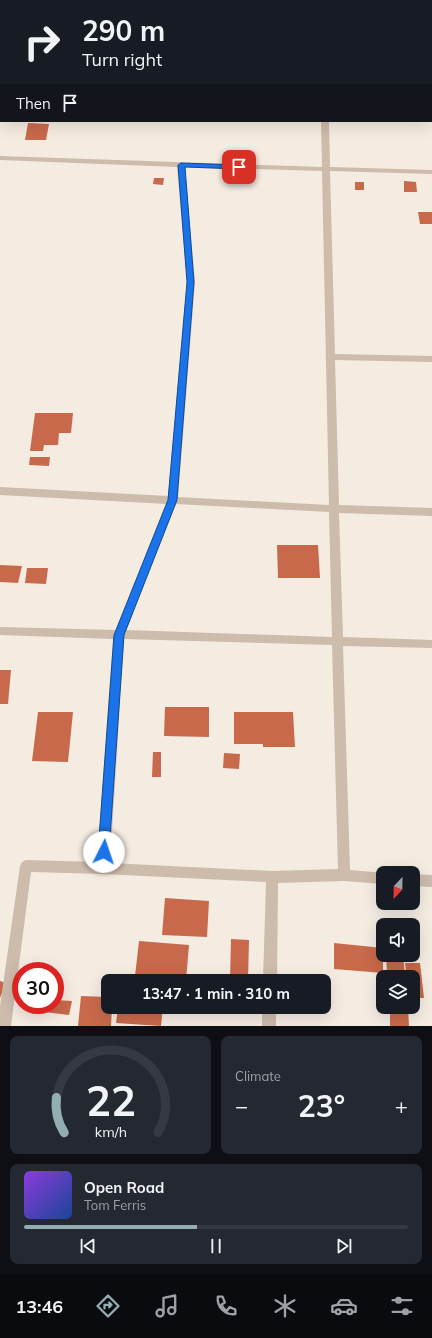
<!DOCTYPE html>
<html lang="en">
<head>
<meta charset="utf-8">
<style>
  body { margin:0; font-family:Mulish,sans-serif; background:#242831; color:#f1f3f6; height:100vh; display:flex; flex-direction:column; font-size:15px; white-space:nowrap }
  * { box-sizing:border-box; margin:0 }
  p { font-size:13px; color:#9ea1a6 }
  .icon { flex:none; width:22px; height:22px; fill:none; stroke:currentColor; stroke-width:2; stroke-linecap:round; stroke-linejoin:round }
  .map { position:relative; height:1026px; overflow:hidden }
  .sheet { display:flex; flex-direction:column; gap:10px; padding:10px; background:#0d0f14; flex:1 }
  .sheet>* { flex:none }
  .banner { position:absolute; left:0px; top:0px; width:432px; height:122px; box-shadow:0 4px 16px #0002; background:#171b24; color:#f1f3f6; overflow:hidden }
  .needle { width:26px; rotate:202deg }
  .controls { position:absolute; left:376px; top:866px; display:grid; gap:8px }
  .controls a { display:grid; place-items:center; width:44px; height:44px; border-radius:8px; background:#171b24; box-shadow:0 4px 16px #0002; font-size:20px }
  .speed { position:absolute; left:12px; top:962px; display:flex; gap:8px; font-size:20px; font-weight:700; text-align:center }
  .speed>* { display:grid; place-content:center; width:52px; height:52px; border-radius:50%; background:#171b24; box-shadow:0 4px 16px #0002; line-height:1 }
  .speed .limit { border:6px solid #d22; background:#fff; color:#111 }
  .pin { position:absolute; display:grid; place-items:center; width:34px; height:34px; color:#fff; margin:-17px; border-radius:8px; box-shadow:0 2px 6px #0006 }
  .me { position:absolute; width:44px; margin:-22px; rotate:4deg; stroke-linejoin:round; filter:drop-shadow(0 0 3px #0008) }
  .turn { display:flex; align-items:center; gap:14px; height:84px; padding:0 16px; font-size:18px }
  .turn .icon { width:52px; height:52px; stroke-width:2.5 }
  .turn b { display:block; font-size:28px; line-height:34px }
  .then { display:flex; align-items:center; height:38px; padding:0 16px; background:#0003; gap:8px; font-size:15px }
  .big { font-size:30px; font-weight:700; line-height:1.1 }
  .sheet .widget { flex:1; display:flex; flex-direction:column; justify-content:center; gap:6px; min-width:0; padding:0 14px; border-radius:8px; background:#242831 }
  .sheet .dial { align-items:center; gap:0 }
  .dial svg { height:104px; overflow:visible; fill:none; stroke:#363941; stroke-width:7; stroke-linecap:round; text-anchor:middle }
  .dial text { fill:#f1f3f6; stroke:none }
  .song { display:flex; align-items:center; gap:12px }
  .cover { width:48px; height:48px; border-radius:6px; background:linear-gradient(135deg,hsl(270 70% 55%),hsl(220 70% 35%)) }
  .played { height:4px; border-radius:2px; background:linear-gradient(90deg,#92aeb2 45%,#363941 45%) }
  .keys { display:flex; justify-content:space-around; direction:ltr }
  .heat { display:flex; justify-content:space-between; align-items:center; font-size:22px; direction:ltr }
  .sheet .tiles { flex:1; display:grid; gap:10px; grid-template-columns:1fr 1fr }
  .widget:last-child { grid-column:span 2 }
  .trip { position:absolute; left:101px; top:974px; width:230px; height:40px; border-radius:8px; background:#171b24; box-shadow:0 4px 16px #0002; font-weight:700; line-height:40px; text-align:center }
  .dock { display:flex; height:64px; justify-content:space-around; align-items:center; background:#090b0e; color:#9ea1a6 }
  .dock .icon { width:28px; height:28px }
  .dock .on { color:#92aeb2 }
  .dock b { font-size:18px; color:#f1f3f6 }
  .map>svg:first-child { display:block }
  .building { fill:#c8694b }
  .lines { fill:none; stroke-linecap:round; stroke-linejoin:round }
  .street { fill:#cdbbac; fill-rule:evenodd }
  .route { fill:#1a73e8; stroke:#114b97 }
</style>
</head>
<body>
<div class="map">
<svg width="432" height="1026" viewBox="0 0 432 1026">
  <rect width="100%" height="100%" fill="#f4ebe1"/>
  <path class="building" d="M 28,123 L 49,124 L 46,140 L 25,140 Z
    M 154,178 L 164,178 L 163,185 L 153,184 Z
    M 404,181 L 416,182 L 417,192 L 404,192 Z
    M 355,182 L 364,182 L 364,190 L 355,190 Z
    M 418,212 L 432,212 L 432,224 L 420,224 Z
    M 35,413 L 73,413 L 71,433 L 59,433 L 58,445 L 44,445 L 43,451 L 30,451 Z
    M 30,457 L 50,457 L 49,466 L 29,465 Z
    M 277,545 L 318,545 L 320,578 L 278,578 Z
    M 0,565 L 22,566 L 18,583 L 0,582 Z
    M 27,568 L 48,568 L 46,584 L 25,583 Z
    M 0,670 L 11,670 L 8,704 L 0,704 Z
    M 165,707 L 209,707 L 209,737 L 164,736 Z
    M 38,712 L 73,712 L 68,762 L 32,761 Z
    M 234,712 L 293,712 L 295,747 L 263,747 L 263,744 L 234,744 Z
    M 153,752 L 161,752 L 161,777 L 152,777 Z
    M 224,753 L 240,754 L 239,769 L 223,768 Z
    M 165,898 L 209,901 L 207,937 L 162,935 Z
    M 231,939 L 249,940 L 248,981 L 230,981 Z
    M 139,941 L 189,945 L 186,980 L 135,976 Z
    M 334,943 L 383,948 L 383,973 L 334,969 Z
    M 386,955 L 403,955 L 405,975 L 387,974 Z
    M 405,963 L 420,963 L 424,998 L 413,998 L 413,977 L 407,977 Z
    M 0,981 L 6,983 L 0,998 Z
    M 81,996 L 108,997 L 108,1007 L 112,1007 L 111,1026 L 78,1026 Z
    M 55,1000 L 72,1001 L 69,1015 L 44,1012 L 45,1005 L 55,1005 Z
    M 118,1007 L 163,1007 L 161,1026 L 116,1023 Z
    M 390,1007 L 408,1007 L 409,1026 L 390,1026 Z"/>
  <g class="lines">
    <path class="street" d="M 431,47 L 432,47 L 431,52 Z
      M 321,121 L 329,121 L 330,167 L 432,170 L 432,174 L 330,171 L 335,354 L 432,356 L 432,362 L 335,360 L 339,505 L 432,508 L 432,516 L 339,513 L 343,637 L 432,640 L 432,648 L 343,646 L 350,870 L 385,873 L 383,873 L 383,884 L 344,881 L 278,883 L 277,981 L 263,981 L 266,882 L 103,874 L 31,872 L 11,1026 L 0,1026 L 0,1006 L 20,866 L 22,862 L 26,860 L 97,862 L 113,639 L 0,635 L 0,627 L 116,630 L 167,504 L 0,495 L 0,487 L 168,496 L 187,282 L 177,167 L 0,160 L 0,156 L 322,167 ZM 185,167 L 322,171 L 329,505 L 178,497 L 195,282 ZM 176,504 L 329,512 L 332,637 L 126,630 ZM 124,639 L 332,645 L 338,869 L 272,871 L 110,863 Z
      M 413,874 L 432,875 L 432,887 L 413,886 Z
      M 262,1007 L 276,1007 L 276,1026 L 262,1026 Z"/>
  </g>
  <path class="route" d="M 181,163 L 239,165 L 243,167 L 239,169 L 185,167 L 194,282 L 177,500 L 124,635 L 109,852 L 108,856 L 104,858 L 100,856 L 98,852 L 114,635 L 168,500 L 187,282 L 178,165 Z"/>
</svg>
<div class="controls">
<a><svg class="needle" viewBox="-14 -14 28 28"><path d="M0-13l5 13h-10z" fill="#e53935"/><path d="M0 13l5-13h-10z" fill="#9ea1a6"/></svg></a>
<a><svg class="icon" aria-label="sound" viewBox="0 0 24 24"><path d="M4 9h4l5-4v14l-5-4H4zM17 9q2 3 0 6"/></svg></a>
<a><svg class="icon" aria-label="layers" viewBox="0 0 24 24"><path d="M12 4l9 5-9 5-9-5zM3 14l9 5 9-5"/></svg></a>
</div>
<div class="speed"><div class="limit">30</div></div>
<div class="pin" style="left:239px;top:167px;background:#d93025"><svg class="icon" aria-label="arrive" viewBox="0 0 24 24"><path d="M6 21V4h12l-3 4 3 4H6"/></svg></div>
<svg class="me" style="left:104px;top:852px" viewBox="-20 -20 40 40"><circle r="19" fill="#fff"/><path d="M0-13L10 11 0 6-10 11z" fill="#1a73e8"/></svg>
<div class="trip">13:47 · 1 min · 310 m</div>
<div class="banner">
<div class="turn"><svg class="icon" aria-label="right" viewBox="0 0 24 24"><path d="M7 20v-9h11M14 6l5 5-5 5"/></svg><div><b>290 m</b>Turn right</div></div>
<div class="then">Then<svg class="icon" aria-label="arrive" viewBox="0 0 24 24"><path d="M6 21V4h12l-3 4 3 4H6"/></svg></div>
</div>
</div>
<section class="sheet">
<div class="tiles">
<div class="widget dial"><svg viewBox="0 0 100 80">
<path d="M14 69A42 42 0 1 1 86 69"/>
<path d="M14 69A42 42 0 0 1 8 42" stroke="#92aeb2"/>
<text x="50" y="56" font-size="32" font-weight="700">22</text>
<text x="50" y="72" font-size="11">km/h</text>
</svg></div>
<div class="widget"><p>Climate</p>
<div class="heat"><a>−</a><b class="big">23°</b><a>+</a></div>
</div>
<div class="widget">
<div class="song"><i class="cover"></i><div><b>Open Road</b><p>Tom Ferris</p></div></div>
<div class="played"></div>
<div class="keys"><svg class="icon" aria-label="previous" viewBox="0 0 24 24"><path d="M18 5L8 12l10 7zM5 5v14"/></svg><svg class="icon" aria-label="pause" viewBox="0 0 24 24"><path d="M8 5v14M16 5v14"/></svg><svg class="icon" aria-label="next" viewBox="0 0 24 24"><path d="M6 5l10 7-10 7zM19 5v14"/></svg></div>
</div>
</div>
</section>
<nav class="dock">
<b>13:46</b>
<svg class="icon on" aria-label="directions" viewBox="0 0 24 24"><path d="M12 3l9 9-9 9-9-9zM9 14v-3h6M13 9l2 2-2 2"/></svg>
<svg class="icon" aria-label="music" viewBox="0 0 24 24"><path d="M9 18V5l10-2v13"/><circle cx="6" cy="18" r="3"/><circle cx="16" cy="16" r="3"/></svg>
<svg class="icon" aria-label="phone" viewBox="0 0 24 24"><path d="M5 4h4l2 5-3 2q2 4 5 5l2-3 5 2v4C11 20 4 13 5 4z"/></svg>
<svg class="icon" aria-label="climate" viewBox="0 0 24 24"><path d="M12 3v18M4 7l16 10M4 17L20 7"/></svg>
<svg class="icon" aria-label="car" viewBox="0 0 24 24"><path d="M5 17H2v-5l4-1 3-4h7l3 4 3 1v5h-3M9 17h6M6 11h13"/><circle cx="7" cy="17" r="2"/><circle cx="17" cy="17" r="2"/></svg>
<svg class="icon" aria-label="filters" viewBox="0 0 24 24"><path d="M4 7h16M4 17h16"/><circle cx="9" cy="7" r="2"/><circle cx="15" cy="17" r="2"/></svg>
</nav>
</body>
</html>
